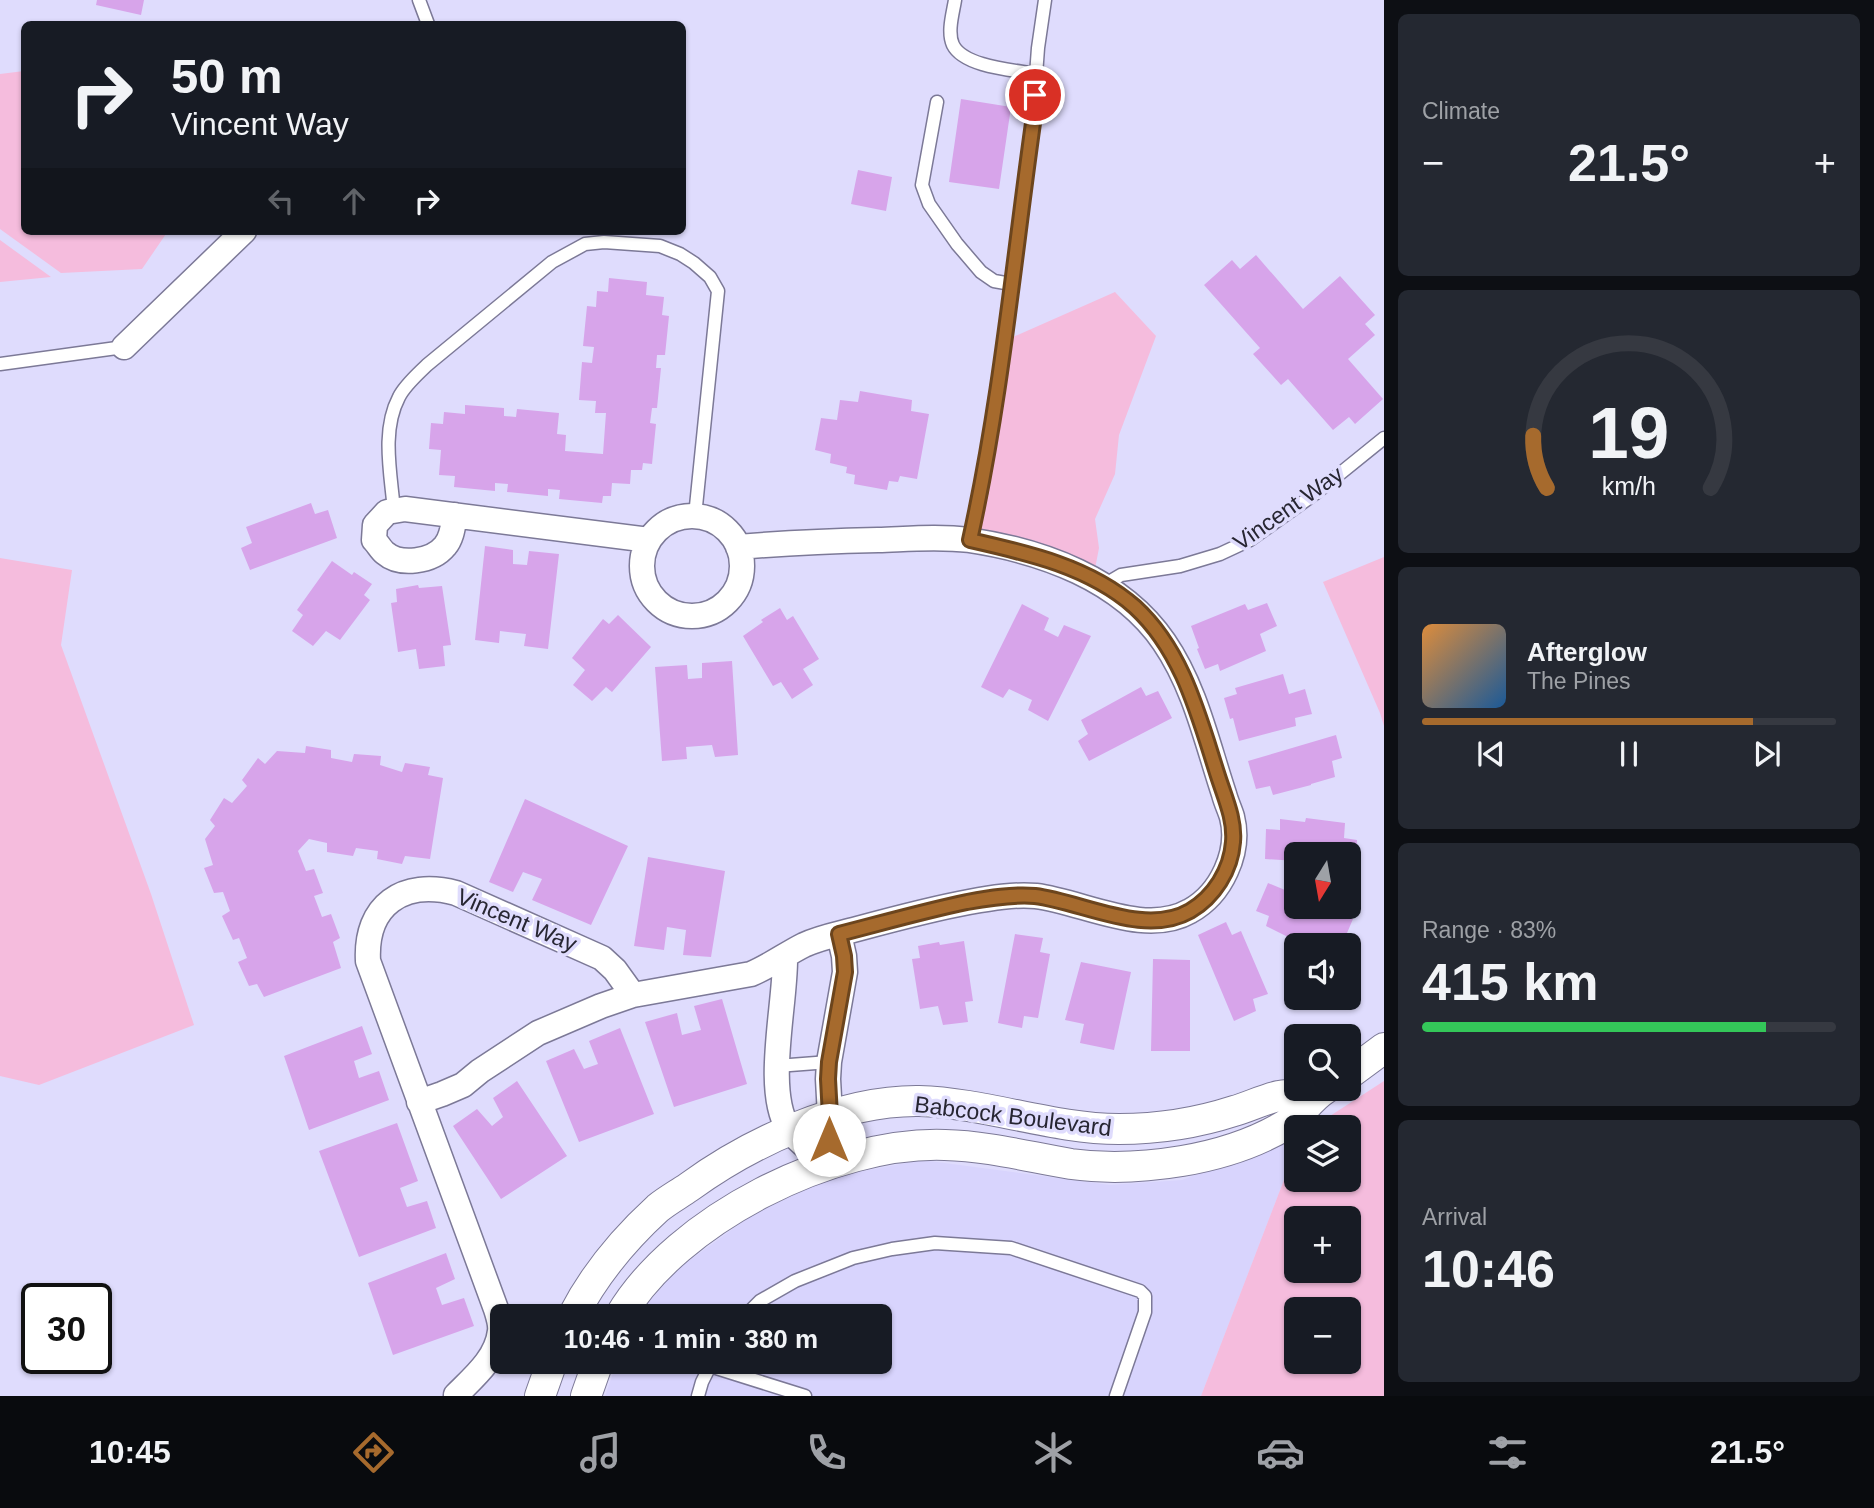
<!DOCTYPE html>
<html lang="en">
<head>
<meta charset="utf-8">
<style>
  body { margin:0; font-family:Helvetica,sans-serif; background:#242831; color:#f1f3f6; height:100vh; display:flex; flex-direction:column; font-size:26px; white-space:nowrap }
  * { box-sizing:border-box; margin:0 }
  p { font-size:23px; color:#9ea1a6 }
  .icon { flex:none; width:38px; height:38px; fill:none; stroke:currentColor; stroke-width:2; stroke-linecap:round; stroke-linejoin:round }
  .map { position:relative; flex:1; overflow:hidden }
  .sheet { display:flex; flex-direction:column; gap:14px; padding:14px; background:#0d0f14; width:490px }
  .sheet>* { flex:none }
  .top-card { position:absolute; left:21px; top:21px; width:665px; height:214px; border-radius:10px; box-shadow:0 2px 5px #0004; background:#171b24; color:#f1f3f6; overflow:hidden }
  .needle { width:46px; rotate:191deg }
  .tools { position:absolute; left:1284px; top:842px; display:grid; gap:14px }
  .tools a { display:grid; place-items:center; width:77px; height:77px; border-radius:10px; background:#171b24; box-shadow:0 2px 5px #0004; font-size:35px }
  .speed { position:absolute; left:21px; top:1283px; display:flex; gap:14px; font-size:35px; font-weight:700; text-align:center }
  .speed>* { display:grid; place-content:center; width:91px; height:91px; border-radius:50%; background:#171b24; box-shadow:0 2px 5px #0004; line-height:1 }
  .speed .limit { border:4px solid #111; border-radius:10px; background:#fff; color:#111 }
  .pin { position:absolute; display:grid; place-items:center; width:60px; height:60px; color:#fff; margin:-30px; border:4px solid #fff; border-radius:50%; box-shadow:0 2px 7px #0007 }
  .me { position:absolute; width:77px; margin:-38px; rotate:0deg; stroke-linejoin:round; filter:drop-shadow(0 0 5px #0008) }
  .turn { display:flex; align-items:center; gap:24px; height:147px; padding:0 35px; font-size:32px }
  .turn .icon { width:91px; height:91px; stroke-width:2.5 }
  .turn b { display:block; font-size:49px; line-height:60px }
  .lanes { display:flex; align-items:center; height:66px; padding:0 35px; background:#0003; justify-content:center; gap:35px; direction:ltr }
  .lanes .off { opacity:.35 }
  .big { font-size:52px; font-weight:600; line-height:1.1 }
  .sheet .widget { flex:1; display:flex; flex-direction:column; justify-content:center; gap:10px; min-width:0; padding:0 24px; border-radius:10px; background:#242831 }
  .sheet .dial { align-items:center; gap:0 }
  .dial svg { height:182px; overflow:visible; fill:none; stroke:#363941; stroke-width:7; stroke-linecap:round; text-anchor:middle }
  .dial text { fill:#f1f3f6; stroke:none }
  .song { display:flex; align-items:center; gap:21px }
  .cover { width:84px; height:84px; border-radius:10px; background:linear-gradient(135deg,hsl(30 70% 55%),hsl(210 70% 35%)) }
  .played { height:7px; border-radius:4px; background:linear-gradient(90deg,#a66a2d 80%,#363941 80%) }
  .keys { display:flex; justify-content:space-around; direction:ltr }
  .heat { display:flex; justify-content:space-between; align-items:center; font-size:38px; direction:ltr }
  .charge { height:10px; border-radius:5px; background:linear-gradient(90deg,#34c759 83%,#363941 0) }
  .trip { position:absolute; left:490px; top:1304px; width:402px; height:70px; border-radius:10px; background:#171b24; box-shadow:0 2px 5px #0004; font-weight:600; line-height:70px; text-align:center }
  .tabs { display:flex; height:112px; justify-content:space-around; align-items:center; background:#090b0e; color:#9ea1a6 }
  .tabs .icon { width:49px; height:49px }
  .tabs .current { color:#a66a2d }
  .tabs b { font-size:32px; color:#f1f3f6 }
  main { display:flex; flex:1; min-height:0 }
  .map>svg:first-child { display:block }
  .built { fill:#d8d4fd }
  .green { fill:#f5bcdd; fill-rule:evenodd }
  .building { fill:#d7a4ea }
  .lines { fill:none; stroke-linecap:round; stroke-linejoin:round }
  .service-casing { stroke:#7c7997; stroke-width:15 }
  .minor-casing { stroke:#7c7997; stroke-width:27 }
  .tertiary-casing { stroke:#7c7997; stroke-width:32 }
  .service { stroke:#fff; stroke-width:12 }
  .minor { stroke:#fff; stroke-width:24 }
  .tertiary { stroke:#fff; stroke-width:30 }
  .route-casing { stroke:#6c451d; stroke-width:18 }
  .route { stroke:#a66a2d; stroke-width:12 }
  .labels { text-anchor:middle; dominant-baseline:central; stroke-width:7; stroke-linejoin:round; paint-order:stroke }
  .street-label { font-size:23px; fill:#272632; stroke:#dfdcfd }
</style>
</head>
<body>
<main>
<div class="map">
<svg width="1384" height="1396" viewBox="0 0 1384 1396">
  <rect width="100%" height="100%" fill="#dfdcfd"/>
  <path class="built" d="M 1297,1136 L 1297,1146 L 1201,1396 L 605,1396 L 617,1362 L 880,1362 L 880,1316 L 639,1316 L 642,1310 L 679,1268 L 752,1215 L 832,1177 L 922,1160 L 1110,1185 L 1182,1180 Z"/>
  <path class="green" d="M 24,71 L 24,231 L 168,231 L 142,269 L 61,273 L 0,229 L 0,74 Z
    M 0,240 L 51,277 L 0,282 Z
    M 1115,292 L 1156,336 L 1119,435 L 1115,474 L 1095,519 L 1099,548 L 1093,579 L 970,540 L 1004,341 Z
    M 1384,557 L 1384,726 L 1380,713 L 1323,582 Z
    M 0,558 L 72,570 L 61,645 L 151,894 L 194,1025 L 39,1085 L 0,1076 Z
    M 1384,1081 L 1384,1396 L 1201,1396 L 1297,1146 L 1297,1180 L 1349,1180 L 1349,1127 L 1313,1127 ZM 1349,1218 L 1349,1270 L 1297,1270 L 1297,1218 ZM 1297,1309 L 1349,1309 L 1349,1362 L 1297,1362 Z"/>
  <path class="building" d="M 97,0 L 144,0 L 141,15 L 96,5 Z
    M 961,99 L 1011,107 L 999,189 L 949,182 Z
    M 858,170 L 892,177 L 886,211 L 851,204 Z
    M 1256,255 L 1303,309 L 1340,276 L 1375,315 L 1365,324 L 1375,335 L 1348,359 L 1383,399 L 1355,424 L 1349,417 L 1333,430 L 1288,379 L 1281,385 L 1253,354 L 1260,348 L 1204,285 L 1232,260 L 1240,269 Z
    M 609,278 L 647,282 L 646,295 L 664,297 L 662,315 L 669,316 L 665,355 L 657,355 L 656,368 L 661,368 L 657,408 L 652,408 L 650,423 L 656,424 L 652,464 L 643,463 L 642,470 L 631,470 L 630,484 L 612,483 L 611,496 L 603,496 L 602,503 L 559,499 L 560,490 L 548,489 L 548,496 L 507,492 L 508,484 L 495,483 L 495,491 L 454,487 L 455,476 L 439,475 L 441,450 L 429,449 L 431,423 L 443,424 L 444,412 L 465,414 L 465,405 L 504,408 L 504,416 L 516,417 L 517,409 L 559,413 L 557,434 L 566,435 L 565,451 L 603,454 L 606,413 L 595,413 L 596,401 L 579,400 L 582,362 L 592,363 L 594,347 L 583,346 L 587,306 L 596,307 L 597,291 L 608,292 Z
    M 860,391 L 912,400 L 911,411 L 929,414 L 917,479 L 900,476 L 898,482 L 889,481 L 887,490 L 854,484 L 855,475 L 846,473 L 847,467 L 830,463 L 831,454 L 815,450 L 821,418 L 837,420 L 840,400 L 858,402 Z
    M 311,503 L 315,514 L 328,510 L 337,538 L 250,570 L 241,548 L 252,543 L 246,527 Z
    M 485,546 L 513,550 L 513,564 L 527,565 L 529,551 L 559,554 L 548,649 L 524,646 L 526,634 L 500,631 L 499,643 L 475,640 Z
    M 332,561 L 352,575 L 354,572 L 372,584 L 364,595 L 370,600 L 340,640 L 326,631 L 313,646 L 292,631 L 303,615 L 297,610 Z
    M 418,585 L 419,588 L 442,586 L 451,645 L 443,646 L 445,666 L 419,669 L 416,649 L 398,652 L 391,603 L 397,602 L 396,589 Z
    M 1267,603 L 1277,626 L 1260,634 L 1266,651 L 1220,671 L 1218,664 L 1205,669 L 1197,649 L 1199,648 L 1191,626 L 1245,604 L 1248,610 Z
    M 1022,604 L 1049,618 L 1044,630 L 1058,637 L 1064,625 L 1091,636 L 1048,721 L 1028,710 L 1032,700 L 1009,689 L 1003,698 L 981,687 Z
    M 780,608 L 787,620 L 793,616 L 819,659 L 803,669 L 813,685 L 792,699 L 781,682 L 773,686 L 743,636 L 763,622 L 761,620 Z
    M 618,615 L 651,647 L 612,692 L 606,687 L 592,701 L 573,685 L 585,670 L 572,658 L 603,619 L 609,624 Z
    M 732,661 L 738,755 L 715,757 L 712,745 L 686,747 L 687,759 L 662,761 L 655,667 L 687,665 L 688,679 L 702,678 L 702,663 Z
    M 1283,674 L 1289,694 L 1305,689 L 1312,714 L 1295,718 L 1296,726 L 1239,741 L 1233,718 L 1230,719 L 1224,698 L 1237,694 L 1235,688 Z
    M 1141,687 L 1146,696 L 1158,691 L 1172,718 L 1089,761 L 1078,741 L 1088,734 L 1081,720 Z
    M 1336,735 L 1342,758 L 1332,761 L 1335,777 L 1311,784 L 1311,785 L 1273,795 L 1270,786 L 1256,789 L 1248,761 Z
    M 306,746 L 331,750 L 331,758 L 352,762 L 354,754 L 381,756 L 380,765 L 402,772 L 405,763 L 430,767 L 428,775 L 443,778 L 430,859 L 405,856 L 402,864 L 377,859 L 378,851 L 356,848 L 353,856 L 327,852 L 327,843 L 309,839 L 298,851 L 306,871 L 314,869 L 323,893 L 314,896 L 322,917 L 331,914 L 340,938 L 333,942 L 341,968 L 264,997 L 257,984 L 249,986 L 238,962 L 247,958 L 239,938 L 233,940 L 222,916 L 230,911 L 223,892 L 214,893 L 204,868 L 213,865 L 205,839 L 215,826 L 210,820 L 224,798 L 232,803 L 247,786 L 242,780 L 258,758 L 265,764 L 277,751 L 305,753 Z
    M 525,799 L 628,846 L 591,925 L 532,900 L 542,879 L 523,872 L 513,892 L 489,882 Z
    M 1306,818 L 1345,823 L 1344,838 L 1357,840 L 1356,864 L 1349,864 L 1349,854 L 1297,854 L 1297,861 L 1265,859 L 1266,829 L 1280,830 L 1280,819 L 1305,822 Z
    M 648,857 L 725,871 L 711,957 L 683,955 L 686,930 L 667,927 L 664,950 L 634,946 Z
    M 1268,883 L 1297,895 L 1297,906 L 1324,906 L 1353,919 L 1344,940 L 1333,937 L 1330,945 L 1312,945 L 1303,942 L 1302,944 L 1266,926 L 1269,916 L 1256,911 Z
    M 1226,922 L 1232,935 L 1241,931 L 1268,994 L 1253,999 L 1256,1011 L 1234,1021 L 1198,935 Z
    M 1015,934 L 1043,938 L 1040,952 L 1050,954 L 1038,1018 L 1024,1016 L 1022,1028 L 998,1023 Z
    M 964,941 L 973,1001 L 965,1002 L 968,1022 L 943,1025 L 938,1006 L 920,1009 L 912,959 L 920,958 L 918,946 L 939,942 L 940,945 Z
    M 1153,959 L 1190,960 L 1190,1051 L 1151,1051 Z
    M 1081,962 L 1131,972 L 1114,1050 L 1080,1043 L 1084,1024 L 1065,1020 Z
    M 722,999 L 747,1084 L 674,1107 L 645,1022 L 677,1013 L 682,1035 L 701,1030 L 694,1006 Z
    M 362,1026 L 372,1054 L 354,1061 L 359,1078 L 379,1071 L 389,1100 L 309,1130 L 284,1056 Z
    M 620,1028 L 654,1114 L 579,1142 L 546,1061 L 574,1049 L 584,1069 L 598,1064 L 589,1041 Z
    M 517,1081 L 567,1156 L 501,1199 L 453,1126 L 477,1109 L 492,1126 L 503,1117 L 493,1098 Z
    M 397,1123 L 418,1181 L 400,1188 L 407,1207 L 427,1201 L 436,1228 L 359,1257 L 319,1151 Z
    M 446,1253 L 455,1279 L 436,1288 L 442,1305 L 464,1298 L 474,1326 L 393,1355 L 368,1283 Z"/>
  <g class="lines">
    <defs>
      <path id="service" d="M 419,0 L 428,24
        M 955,0 C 953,13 947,32 953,45 C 964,67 1014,70 1036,74
        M 937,102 L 922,185 L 929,204 L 957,244 L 981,272 L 994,281 L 1011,284
        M 0,364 L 124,347
        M 394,511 C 391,474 381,431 399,397 C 405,385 418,374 427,365 L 552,262 L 585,244 L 604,242 L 660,246 L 680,254 L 694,263 L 710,277 L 718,291 L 695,516
        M 970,540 L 981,492 L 1004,341 L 1033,116 L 1038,48 L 1045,0
        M 1104,585 L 1121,575 L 1180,566 L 1220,554 L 1250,540 L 1316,493 L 1384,438
        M 777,1066 L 829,1062
        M 745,1316 L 760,1301 L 795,1281 L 853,1258 L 892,1249 L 935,1243 L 1011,1248 L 1140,1291 L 1145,1296 L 1145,1312 L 1116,1396
        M 710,1366 L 805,1396
        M 698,1396 L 702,1382 L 712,1362"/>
      <path id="minor" d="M 124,347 L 244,231
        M 455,515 C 453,526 452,538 445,546 C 432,562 400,566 385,553 C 381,550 378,544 374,540 L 375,525 L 387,512 L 405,509 L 649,540
        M642 566a50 50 0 1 1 100 0a50 50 0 1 1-100 0Z
        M 785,957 C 786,1003 764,1089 788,1128 C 795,1140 816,1154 827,1165
        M 419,1102 L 442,1094 L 463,1085 L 480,1071 L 538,1033 L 601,1006 L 633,995 L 751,974 C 770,966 786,954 804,945 C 821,937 839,934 857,929 C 894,919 931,909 969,902 C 991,898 1014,894 1036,896 C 1084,902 1145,937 1190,911 C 1221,894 1241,852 1232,817 C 1230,810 1226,802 1224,794 C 1207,743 1195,687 1164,642 C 1121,579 1042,551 969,540 C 939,536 908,539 878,540 C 831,541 785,543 738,547
        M 827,1165 L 830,1116 L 828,1079 L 829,1062 L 845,972 L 844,956 L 839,934
        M 456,1395 C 474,1377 497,1358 500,1331 C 501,1324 498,1316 496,1309 L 368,961 C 365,905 403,879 456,893 L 602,958 L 615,970 L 633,995"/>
      <path id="tertiary" d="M 1349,1074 L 1384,1048
        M 573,1316 C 594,1275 624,1239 658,1208 C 668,1200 679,1194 689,1187 C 751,1142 841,1100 919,1101 C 987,1103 1052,1129 1119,1129 C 1158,1129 1197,1123 1234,1111 C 1249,1107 1264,1099 1279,1096 C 1291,1094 1304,1095 1316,1094
        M 620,1316 C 677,1219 834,1141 945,1145 C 988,1146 1029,1157 1071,1164 C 1107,1169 1146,1167 1182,1161 C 1217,1155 1256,1143 1287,1124 C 1301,1115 1310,1098 1325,1089
        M 540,1396 L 552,1362
        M 586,1396 L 598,1362"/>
    </defs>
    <use href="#service" class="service-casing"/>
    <use href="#minor" class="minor-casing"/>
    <use href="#tertiary" class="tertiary-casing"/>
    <use href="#service" class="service"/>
    <use href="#minor" class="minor"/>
    <use href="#tertiary" class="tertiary"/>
  </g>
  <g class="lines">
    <defs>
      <path id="route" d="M 829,1140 L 830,1116 L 828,1079 L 829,1062 L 845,972 L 844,956 L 839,934 C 882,923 924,911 967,902 C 989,898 1013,894 1035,896 C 1083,902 1145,937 1190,911 C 1214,897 1231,870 1233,842 C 1235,819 1225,798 1218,776 C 1199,717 1183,651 1135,607 C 1090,567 1028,553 970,540 C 1001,401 1014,257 1034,116 L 1035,95"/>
    </defs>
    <use href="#route" class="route-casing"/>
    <use href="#route" class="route"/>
  </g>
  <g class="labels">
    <g class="street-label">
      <text transform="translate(1288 508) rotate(-35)">Vincent Way</text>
      <text transform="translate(517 920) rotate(23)">Vincent Way</text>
      <text transform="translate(1013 1116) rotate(7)">Babcock Boulevard</text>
    </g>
  </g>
</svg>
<div class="tools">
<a><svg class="needle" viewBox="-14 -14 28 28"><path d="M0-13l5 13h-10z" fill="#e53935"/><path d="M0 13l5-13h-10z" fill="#9ea1a6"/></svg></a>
<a><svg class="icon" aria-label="sound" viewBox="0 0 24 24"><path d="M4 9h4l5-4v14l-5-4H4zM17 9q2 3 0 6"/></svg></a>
<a><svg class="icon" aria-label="search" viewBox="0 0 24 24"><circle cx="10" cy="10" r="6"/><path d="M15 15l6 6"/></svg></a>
<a><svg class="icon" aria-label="layers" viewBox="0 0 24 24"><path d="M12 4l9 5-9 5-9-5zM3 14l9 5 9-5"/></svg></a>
<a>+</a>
<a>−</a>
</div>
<div class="speed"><div class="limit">30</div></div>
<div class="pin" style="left:1035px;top:95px;background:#d93025"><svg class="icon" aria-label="arrive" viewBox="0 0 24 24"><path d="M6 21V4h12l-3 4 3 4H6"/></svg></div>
<svg class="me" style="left:829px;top:1140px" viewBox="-20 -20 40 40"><circle r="19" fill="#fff"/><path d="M0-13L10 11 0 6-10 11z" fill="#a66a2d"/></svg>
<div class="trip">10:46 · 1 min · 380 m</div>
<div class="top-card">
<div class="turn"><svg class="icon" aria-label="right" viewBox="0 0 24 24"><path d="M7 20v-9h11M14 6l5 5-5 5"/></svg><div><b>50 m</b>Vincent Way</div></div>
<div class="lanes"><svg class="icon off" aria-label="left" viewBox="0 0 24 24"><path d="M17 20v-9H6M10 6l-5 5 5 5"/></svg><svg class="icon off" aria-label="ahead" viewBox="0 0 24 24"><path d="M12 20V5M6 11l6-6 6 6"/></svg><svg class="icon" aria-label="right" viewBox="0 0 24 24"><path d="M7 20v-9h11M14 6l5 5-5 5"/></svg></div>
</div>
</div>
<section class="sheet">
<div class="widget"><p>Climate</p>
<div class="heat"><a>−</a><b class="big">21.5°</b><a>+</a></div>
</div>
<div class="widget dial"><svg viewBox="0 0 100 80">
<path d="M14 69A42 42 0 1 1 86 69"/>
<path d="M14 69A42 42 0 0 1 8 46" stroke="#a66a2d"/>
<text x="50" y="56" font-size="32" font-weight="700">19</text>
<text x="50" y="72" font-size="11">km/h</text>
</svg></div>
<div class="widget">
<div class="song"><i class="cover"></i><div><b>Afterglow</b><p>The Pines</p></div></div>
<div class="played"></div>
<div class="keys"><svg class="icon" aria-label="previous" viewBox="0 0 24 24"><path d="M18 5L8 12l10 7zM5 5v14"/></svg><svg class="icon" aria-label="pause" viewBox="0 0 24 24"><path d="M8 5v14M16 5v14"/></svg><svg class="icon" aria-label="next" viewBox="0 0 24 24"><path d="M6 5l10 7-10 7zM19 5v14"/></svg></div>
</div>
<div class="widget"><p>Range · 83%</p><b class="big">415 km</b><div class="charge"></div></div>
<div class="widget"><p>Arrival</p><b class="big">10:46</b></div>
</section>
</main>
<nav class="tabs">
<b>10:45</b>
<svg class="icon current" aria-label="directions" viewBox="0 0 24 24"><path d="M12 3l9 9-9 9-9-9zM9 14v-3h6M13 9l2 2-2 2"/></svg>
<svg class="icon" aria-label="music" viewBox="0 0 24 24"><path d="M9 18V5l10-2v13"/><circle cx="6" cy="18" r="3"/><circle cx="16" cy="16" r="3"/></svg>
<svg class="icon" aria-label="phone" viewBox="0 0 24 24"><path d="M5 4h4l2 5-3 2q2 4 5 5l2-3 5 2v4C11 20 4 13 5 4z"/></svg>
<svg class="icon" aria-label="climate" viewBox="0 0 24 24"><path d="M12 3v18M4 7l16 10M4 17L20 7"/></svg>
<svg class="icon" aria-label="car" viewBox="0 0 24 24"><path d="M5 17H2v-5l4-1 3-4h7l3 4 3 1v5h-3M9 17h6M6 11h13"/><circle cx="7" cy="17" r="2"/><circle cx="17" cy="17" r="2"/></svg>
<svg class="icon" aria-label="filters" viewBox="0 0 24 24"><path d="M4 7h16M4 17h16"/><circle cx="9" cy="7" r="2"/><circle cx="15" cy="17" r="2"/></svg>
<b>21.5°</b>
</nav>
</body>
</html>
